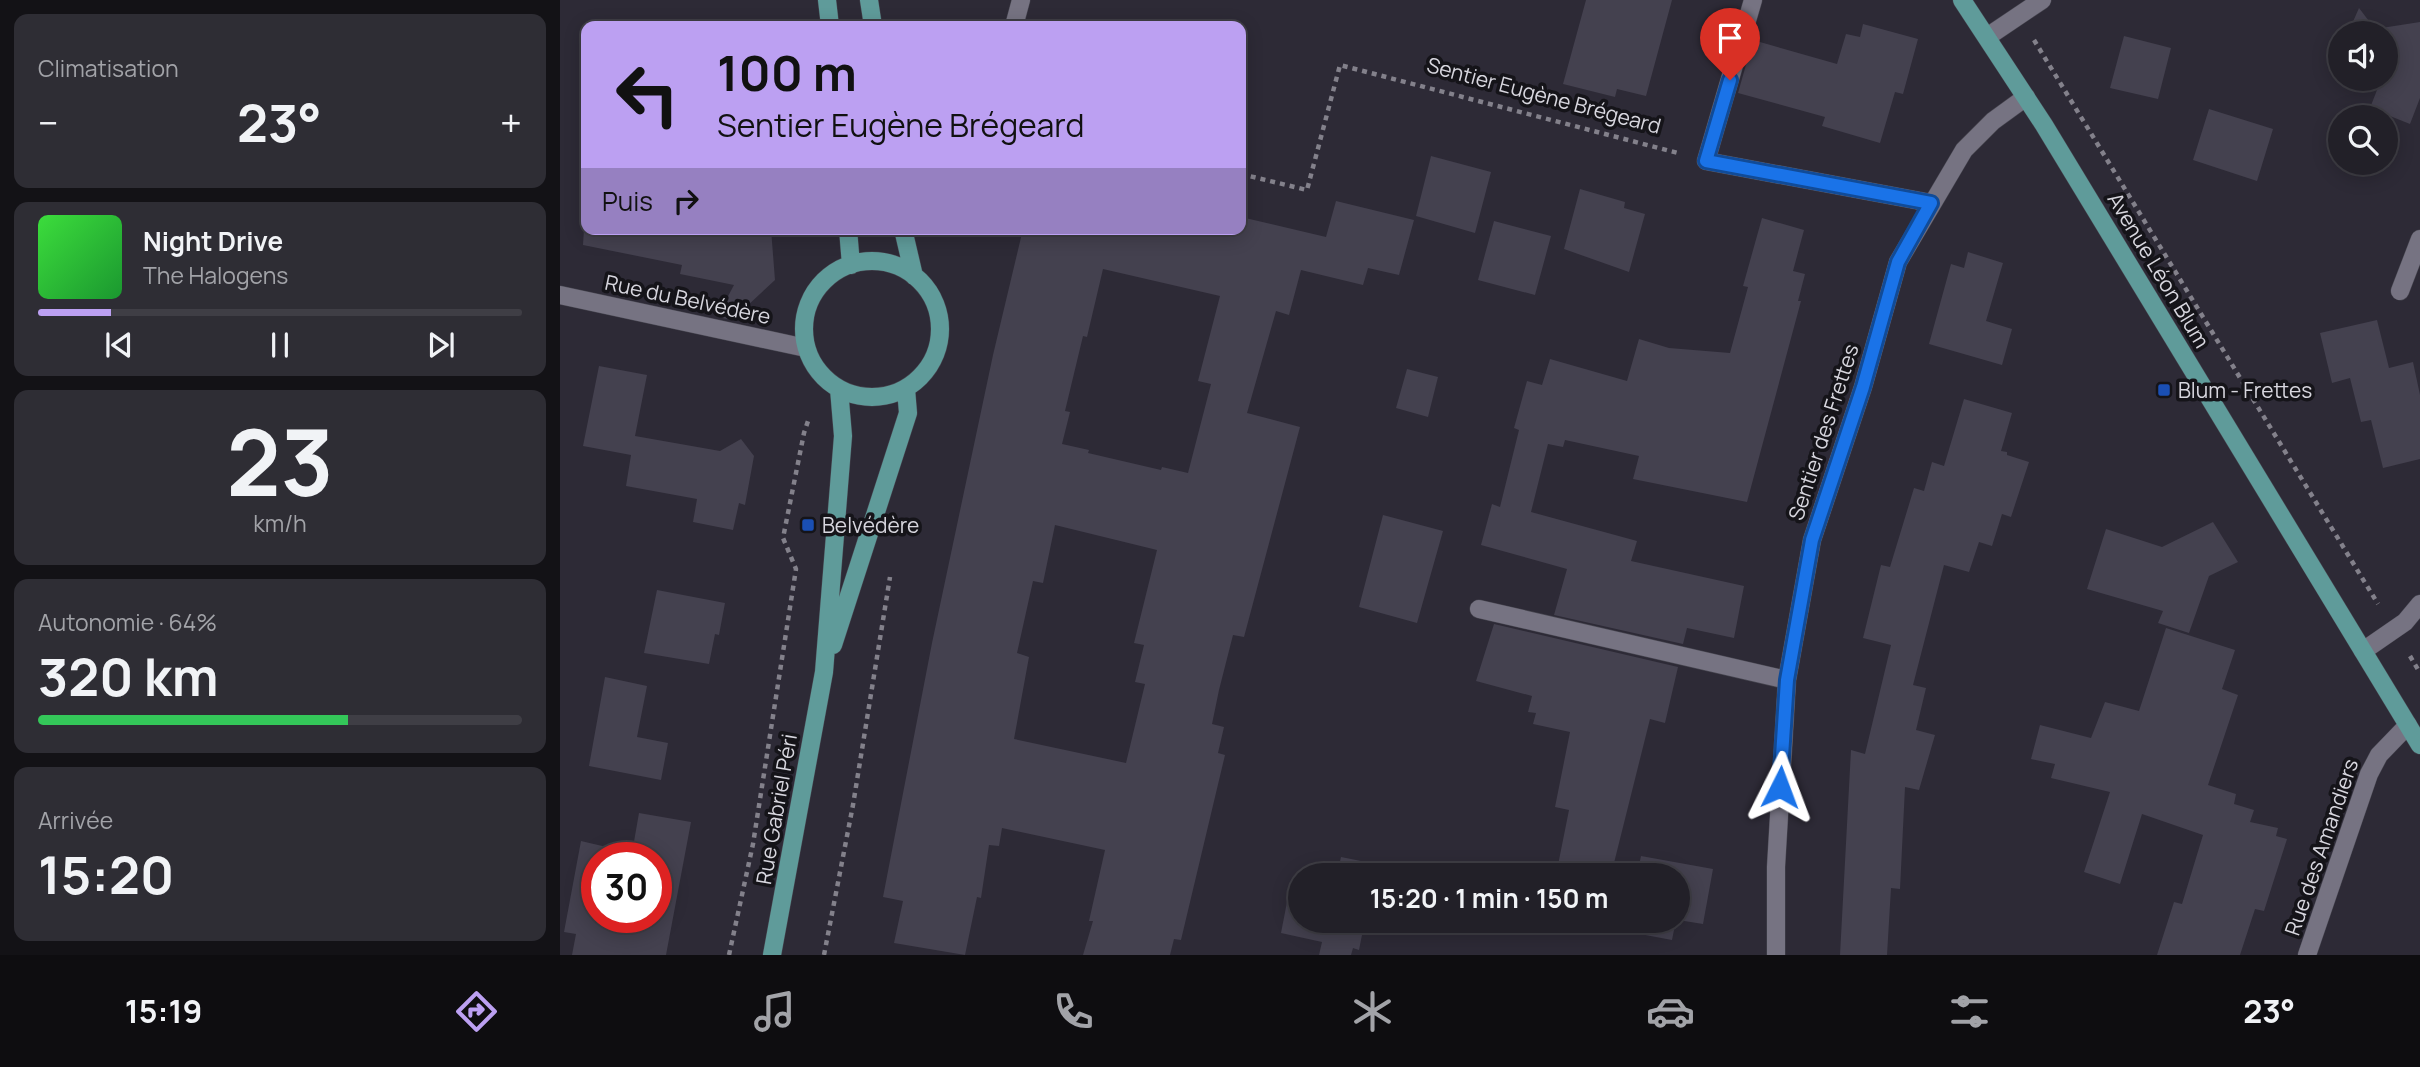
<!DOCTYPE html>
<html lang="fr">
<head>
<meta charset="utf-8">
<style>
  body { margin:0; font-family:Manrope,sans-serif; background:#2e2d34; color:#f1f3f6; height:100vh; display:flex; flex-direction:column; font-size:26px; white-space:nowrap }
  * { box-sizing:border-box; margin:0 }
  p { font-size:23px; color:#a2a3a8 }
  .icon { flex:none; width:38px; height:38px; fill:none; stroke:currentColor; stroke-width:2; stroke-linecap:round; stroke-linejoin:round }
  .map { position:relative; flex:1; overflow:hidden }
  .details { display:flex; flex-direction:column; gap:14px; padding:14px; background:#131216; width:560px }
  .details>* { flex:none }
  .banner { position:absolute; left:21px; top:21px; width:665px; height:214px; border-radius:14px; box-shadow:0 4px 18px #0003,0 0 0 2px #3f3e45; background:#bca0f2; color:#111; overflow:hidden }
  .tools { position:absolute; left:1768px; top:21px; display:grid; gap:14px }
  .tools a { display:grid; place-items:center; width:70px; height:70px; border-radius:50%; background:#222028; box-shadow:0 4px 18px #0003,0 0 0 2px #3f3e45; font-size:35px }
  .speed { position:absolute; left:21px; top:842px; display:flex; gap:14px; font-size:35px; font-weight:700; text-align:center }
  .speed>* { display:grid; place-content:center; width:91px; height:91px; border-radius:50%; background:#222028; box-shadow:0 4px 18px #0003,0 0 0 2px #3f3e45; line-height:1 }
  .speed .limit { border:10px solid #d22; background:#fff; color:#111 }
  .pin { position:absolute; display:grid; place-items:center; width:60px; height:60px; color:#fff; margin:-72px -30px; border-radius:50% 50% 50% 0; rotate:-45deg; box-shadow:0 0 7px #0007 }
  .pin .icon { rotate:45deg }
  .me { position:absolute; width:77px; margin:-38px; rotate:3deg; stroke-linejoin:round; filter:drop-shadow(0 0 5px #0008) }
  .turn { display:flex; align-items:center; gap:24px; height:147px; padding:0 21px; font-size:32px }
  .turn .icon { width:91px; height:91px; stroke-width:2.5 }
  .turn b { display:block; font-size:49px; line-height:60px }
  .then { display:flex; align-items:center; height:66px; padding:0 21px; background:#0003; gap:14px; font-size:26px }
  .big { font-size:52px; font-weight:700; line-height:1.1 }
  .details .tile { flex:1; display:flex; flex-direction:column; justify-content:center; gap:10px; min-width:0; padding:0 24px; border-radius:14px; background:#2e2d34 }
  .details .dial { align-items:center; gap:0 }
  .dial b { font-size:91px; line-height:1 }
  .song { display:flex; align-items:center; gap:21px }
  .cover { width:84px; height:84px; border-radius:10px; background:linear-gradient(135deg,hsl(120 70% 55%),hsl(130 70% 35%)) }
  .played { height:7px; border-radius:4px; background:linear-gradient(90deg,#bca0f2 15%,#3f3e45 15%) }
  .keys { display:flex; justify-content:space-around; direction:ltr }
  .heat { display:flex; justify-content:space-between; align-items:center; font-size:38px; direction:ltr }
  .charge { height:10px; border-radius:5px; background:linear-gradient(90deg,#34c759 64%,#3f3e45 0) }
  .trip { position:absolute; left:728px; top:863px; width:402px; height:70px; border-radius:35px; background:#222028; box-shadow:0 4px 18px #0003,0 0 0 2px #3f3e45; font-weight:700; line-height:70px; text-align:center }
  .dock { display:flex; height:112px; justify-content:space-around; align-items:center; background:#0e0d10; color:#a2a3a8 }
  .dock .icon { width:49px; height:49px }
  .dock .selected { color:#bca0f2 }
  .dock b { font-size:32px; color:#f1f3f6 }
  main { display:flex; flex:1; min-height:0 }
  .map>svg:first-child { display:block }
  .building { fill:#44414f; fill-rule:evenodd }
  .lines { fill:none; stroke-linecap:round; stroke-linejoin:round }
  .minor-casing { stroke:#474650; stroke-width:19 }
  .major-casing { stroke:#474650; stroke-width:19 }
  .path { stroke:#83818b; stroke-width:4.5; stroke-dasharray:5 5; stroke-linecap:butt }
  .minor { stroke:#767382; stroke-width:18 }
  .major { stroke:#5f9b9a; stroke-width:18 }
  .route-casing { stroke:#114b97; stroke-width:18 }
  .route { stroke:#1a73e8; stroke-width:12 }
  .transit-dot { fill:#1a4fb4; stroke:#151419; stroke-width:2.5 }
  .labels { text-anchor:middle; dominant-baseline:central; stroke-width:7; stroke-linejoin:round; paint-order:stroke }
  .street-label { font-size:21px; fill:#d7d6de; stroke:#151419 }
  .poi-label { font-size:21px; fill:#d7d6de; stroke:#151419; text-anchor:start }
</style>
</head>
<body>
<main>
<section class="details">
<div class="tile"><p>Climatisation</p>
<div class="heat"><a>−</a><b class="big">23°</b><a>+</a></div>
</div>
<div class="tile">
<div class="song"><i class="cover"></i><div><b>Night Drive</b><p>The Halogens</p></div></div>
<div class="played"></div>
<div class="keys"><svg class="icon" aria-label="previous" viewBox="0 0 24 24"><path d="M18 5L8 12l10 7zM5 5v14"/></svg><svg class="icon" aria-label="pause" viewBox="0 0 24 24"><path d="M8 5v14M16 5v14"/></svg><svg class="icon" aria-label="next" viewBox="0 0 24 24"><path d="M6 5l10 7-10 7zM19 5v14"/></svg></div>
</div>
<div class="tile dial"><b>23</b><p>km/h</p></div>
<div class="tile"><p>Autonomie · 64%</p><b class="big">320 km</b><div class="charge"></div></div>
<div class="tile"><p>Arrivée</p><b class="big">15:20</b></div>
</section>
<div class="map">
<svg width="1860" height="955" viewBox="0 0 1860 955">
  <rect width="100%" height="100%" fill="#2d2a36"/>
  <path class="building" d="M 1026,0 L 1112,0 L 1086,96 L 1057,89 L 1055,97 L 1003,84 Z
    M 1799,8 L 1815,29 L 1860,22 L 1860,98 L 1850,124 L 1810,108 L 1817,90 L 1808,79 L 1825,79 L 1825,33 L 1788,33 Z
    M 1303,24 L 1358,39 L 1343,94 L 1335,92 L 1320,143 L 1262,126 L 1265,117 L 1178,93 L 1193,40 L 1277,64 L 1286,34 L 1300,37 Z
    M 1564,36 L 1611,48 L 1598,99 L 1550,88 Z
    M 1649,109 L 1713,129 L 1697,181 L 1633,160 Z
    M 871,156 L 931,172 L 915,233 L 856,216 Z
    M 1020,189 L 1065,202 L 1064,208 L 1085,214 L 1069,272 L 1004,249 Z
    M 776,201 L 854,220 L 839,275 L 808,268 L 803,285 L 741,270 L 729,315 L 716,311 L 687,413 L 740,427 L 684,637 L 673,635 L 659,690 L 652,724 L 664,727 L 658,753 L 665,755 L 621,940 L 614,939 L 610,955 L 523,955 L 533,921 L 529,921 L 545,850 L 442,828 L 439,846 L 429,845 L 421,898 L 417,897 L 405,955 L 334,943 L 343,901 L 323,897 L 372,643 L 433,355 L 463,229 L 681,229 L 681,217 L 766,237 ZM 543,269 L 660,296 L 638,381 L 651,384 L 628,473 L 602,467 L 601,470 L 528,453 L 529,450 L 502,444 L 510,412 L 505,411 L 523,336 L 527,337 ZM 495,525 L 597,550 L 574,643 L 584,645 L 575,682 L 585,684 L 566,763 L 454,739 L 469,657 L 457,653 L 473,581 L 483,583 Z
    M 1202,218 L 1244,230 L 1233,271 L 1245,274 L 1238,301 L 1241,301 L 1187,502 L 1073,479 L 1079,456 L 1005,440 L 1003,447 L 988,444 L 971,512 L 1077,541 L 1071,561 L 1184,586 L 1174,638 L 1127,628 L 1123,644 L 994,615 L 1007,569 L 921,545 L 932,504 L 940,507 L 959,430 L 954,428 L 967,381 L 982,385 L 990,359 L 1067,381 L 1079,339 L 1109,348 L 1170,353 L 1188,287 L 1183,286 Z
    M 934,221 L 991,236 L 975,295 L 918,280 Z
    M 24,229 L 211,229 L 215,280 L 172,320 L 157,317 L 174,285 L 120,274 L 122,265 L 23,245 Z
    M 1408,252 L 1443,263 L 1426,321 L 1452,329 L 1442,365 L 1369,344 L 1391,264 L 1404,268 Z
    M 1817,320 L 1829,368 L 1853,362 L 1860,395 L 1860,459 L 1823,468 L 1811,420 L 1801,422 L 1790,378 L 1772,383 L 1760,333 Z
    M 39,366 L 87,375 L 75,436 L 160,451 L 181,439 L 194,456 L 185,505 L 179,503 L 173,530 L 133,522 L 137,499 L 66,486 L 71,455 L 23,446 Z
    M 847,369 L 878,377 L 868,417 L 836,408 Z
    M 1404,399 L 1452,413 L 1441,451 L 1447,452 L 1447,455 L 1469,462 L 1451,517 L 1442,514 L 1432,546 L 1419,542 L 1409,572 L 1384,565 L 1353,685 L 1366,688 L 1356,730 L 1375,735 L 1359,790 L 1345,787 L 1340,889 L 1331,888 L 1327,955 L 1280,955 L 1291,750 L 1305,754 L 1331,645 L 1303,638 L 1321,565 L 1330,567 L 1354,488 L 1364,491 L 1372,462 L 1384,466 Z
    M 823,515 L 883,531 L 857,623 L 799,607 Z
    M 1653,522 L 1678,562 L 1649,576 L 1629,633 L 1598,623 L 1603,611 L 1527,589 L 1546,529 L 1602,547 Z
    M 97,590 L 165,603 L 159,635 L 155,634 L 149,664 L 84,653 Z
    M 934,624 L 1118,667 L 1105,723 L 1090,719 L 1051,875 L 996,875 L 1009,810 L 995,807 L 1010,732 L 973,724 L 976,713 L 968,712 L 972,696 L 916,681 Z
    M 1606,628 L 1675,650 L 1662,689 L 1678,695 L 1648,785 L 1676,794 L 1674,804 L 1694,810 L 1690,822 L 1718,828 L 1716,836 L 1727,839 L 1704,911 L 1695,909 L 1680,955 L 1597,955 L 1614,902 L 1622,904 L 1643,835 L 1582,814 L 1560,884 L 1524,872 L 1550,792 L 1491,778 L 1495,764 L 1471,759 L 1480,725 L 1531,738 L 1545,702 L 1579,711 Z
    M 45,677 L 87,686 L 77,737 L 108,743 L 101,780 L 29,766 Z
    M 79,813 L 131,822 L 106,955 L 12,955 L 16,934 L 4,932 L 21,841 L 72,853 ZM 37,858 L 96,858 L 96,917 L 37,917 Z
    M 1081,856 L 1153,869 L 1143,924 L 1118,920 L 1118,875 L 1077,875 Z
    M 781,857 L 816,864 L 813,875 L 777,875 Z
    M 727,902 L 740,905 L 740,920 L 805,920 L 799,950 L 793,948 L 791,955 L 759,955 L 762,942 L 721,933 Z
    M 877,920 L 916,920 L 914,934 L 876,925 Z
    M 1067,920 L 1116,920 L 1112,940 L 1064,931 Z"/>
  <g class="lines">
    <defs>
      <path id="minor" d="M 1193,0 L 1146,161 L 1371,203
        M 454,26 L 461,0
        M 1427,37 L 1482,0
        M 1840,291 L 1860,239
        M 0,295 L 246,348
        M 919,609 L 1227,680
        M 1803,651 L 1845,622 L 1860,604
        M 1216,955 L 1216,867 L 1227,680 L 1252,540 L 1303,387 L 1338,262 L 1404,150 L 1433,121 L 1466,97
        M 1747,955 L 1809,774 L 1819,755 L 1848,725"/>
      <path id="major" d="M 267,0 L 270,26
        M 309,0 L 313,26
        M 1402,0 L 1484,125 L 1860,745
        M 288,229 L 291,265
        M 343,229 L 354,276
        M244 329a68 68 0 1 1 136 0a68 68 0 1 1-136 0Z
        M 273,645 L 348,413 L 346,389
        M 212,955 L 264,672 L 283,436 L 279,389"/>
    </defs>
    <use href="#minor" class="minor-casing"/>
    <use href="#major" class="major-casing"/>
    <path class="path" d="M 1474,40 L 1818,604
      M 681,174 L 747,190 L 780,65 L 1118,153
      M 1850,656 L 1860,673
      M 169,955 L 193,844 L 236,569 L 223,538 L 244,433 L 249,418
      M 264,955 L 293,805 L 330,577"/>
    <use href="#minor" class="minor"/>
    <use href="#major" class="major"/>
  </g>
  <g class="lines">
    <defs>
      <path id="route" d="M 1170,80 L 1146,161 L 1371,203 L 1338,262 L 1303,387 L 1252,540 L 1227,680 L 1220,787"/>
    </defs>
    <use href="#route" class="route-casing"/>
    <use href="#route" class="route"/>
  </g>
  <g class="transit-dot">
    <rect x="1597" y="383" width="14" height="14" rx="3.5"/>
    <rect x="241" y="518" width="14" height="14" rx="3.5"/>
  </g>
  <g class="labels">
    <g class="street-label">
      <text transform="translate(984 95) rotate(15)">Sentier Eugène Brégeard</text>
      <text transform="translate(1599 270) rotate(59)">Avenue Léon Blum</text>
      <text transform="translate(128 299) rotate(12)">Rue du Belvédère</text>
      <text transform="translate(1263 432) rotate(-72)">Sentier des Frettes</text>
      <text transform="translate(216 809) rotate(-80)">Rue Gabriel Péri</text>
      <text transform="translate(1761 847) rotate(-71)">Rue des Amandiers</text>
    </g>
    <g class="poi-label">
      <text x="1618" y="390">Blum - Frettes</text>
      <text x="262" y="525">Belvédère</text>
    </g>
  </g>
</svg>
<div class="tools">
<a><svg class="icon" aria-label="sound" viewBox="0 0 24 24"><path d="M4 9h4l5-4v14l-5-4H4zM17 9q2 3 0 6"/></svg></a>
<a><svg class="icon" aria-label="search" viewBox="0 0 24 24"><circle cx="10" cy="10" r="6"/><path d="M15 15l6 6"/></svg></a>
</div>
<div class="speed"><div class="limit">30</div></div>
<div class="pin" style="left:1170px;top:80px;background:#d93025"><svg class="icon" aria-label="arrive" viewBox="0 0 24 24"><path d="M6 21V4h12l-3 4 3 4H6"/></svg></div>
<svg class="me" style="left:1220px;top:787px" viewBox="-20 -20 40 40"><path d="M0-17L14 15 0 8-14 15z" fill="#1a73e8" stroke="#fff" stroke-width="4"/></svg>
<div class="trip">15:20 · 1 min · 150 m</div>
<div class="banner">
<div class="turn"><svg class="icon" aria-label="left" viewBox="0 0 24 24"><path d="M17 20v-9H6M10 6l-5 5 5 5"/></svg><div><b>100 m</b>Sentier Eugène Brégeard</div></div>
<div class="then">Puis<svg class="icon" aria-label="right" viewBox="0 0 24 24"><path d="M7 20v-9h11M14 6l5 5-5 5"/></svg></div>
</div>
</div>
</main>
<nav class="dock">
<b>15:19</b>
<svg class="icon selected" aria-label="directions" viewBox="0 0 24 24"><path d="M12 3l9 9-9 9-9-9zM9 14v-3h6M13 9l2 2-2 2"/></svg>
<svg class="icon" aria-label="music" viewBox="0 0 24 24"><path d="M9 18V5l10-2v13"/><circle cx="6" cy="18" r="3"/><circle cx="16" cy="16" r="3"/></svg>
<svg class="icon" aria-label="phone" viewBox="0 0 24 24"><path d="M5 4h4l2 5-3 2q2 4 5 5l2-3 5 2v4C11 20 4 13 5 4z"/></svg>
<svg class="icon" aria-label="climate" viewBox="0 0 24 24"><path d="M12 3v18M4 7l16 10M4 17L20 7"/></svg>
<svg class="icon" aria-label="car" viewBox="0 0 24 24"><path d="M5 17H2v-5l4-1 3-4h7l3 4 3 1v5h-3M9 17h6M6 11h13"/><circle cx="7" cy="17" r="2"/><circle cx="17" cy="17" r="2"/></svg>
<svg class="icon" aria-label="filters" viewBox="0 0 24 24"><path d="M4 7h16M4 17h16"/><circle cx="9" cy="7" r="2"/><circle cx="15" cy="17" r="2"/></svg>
<b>23°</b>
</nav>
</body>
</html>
